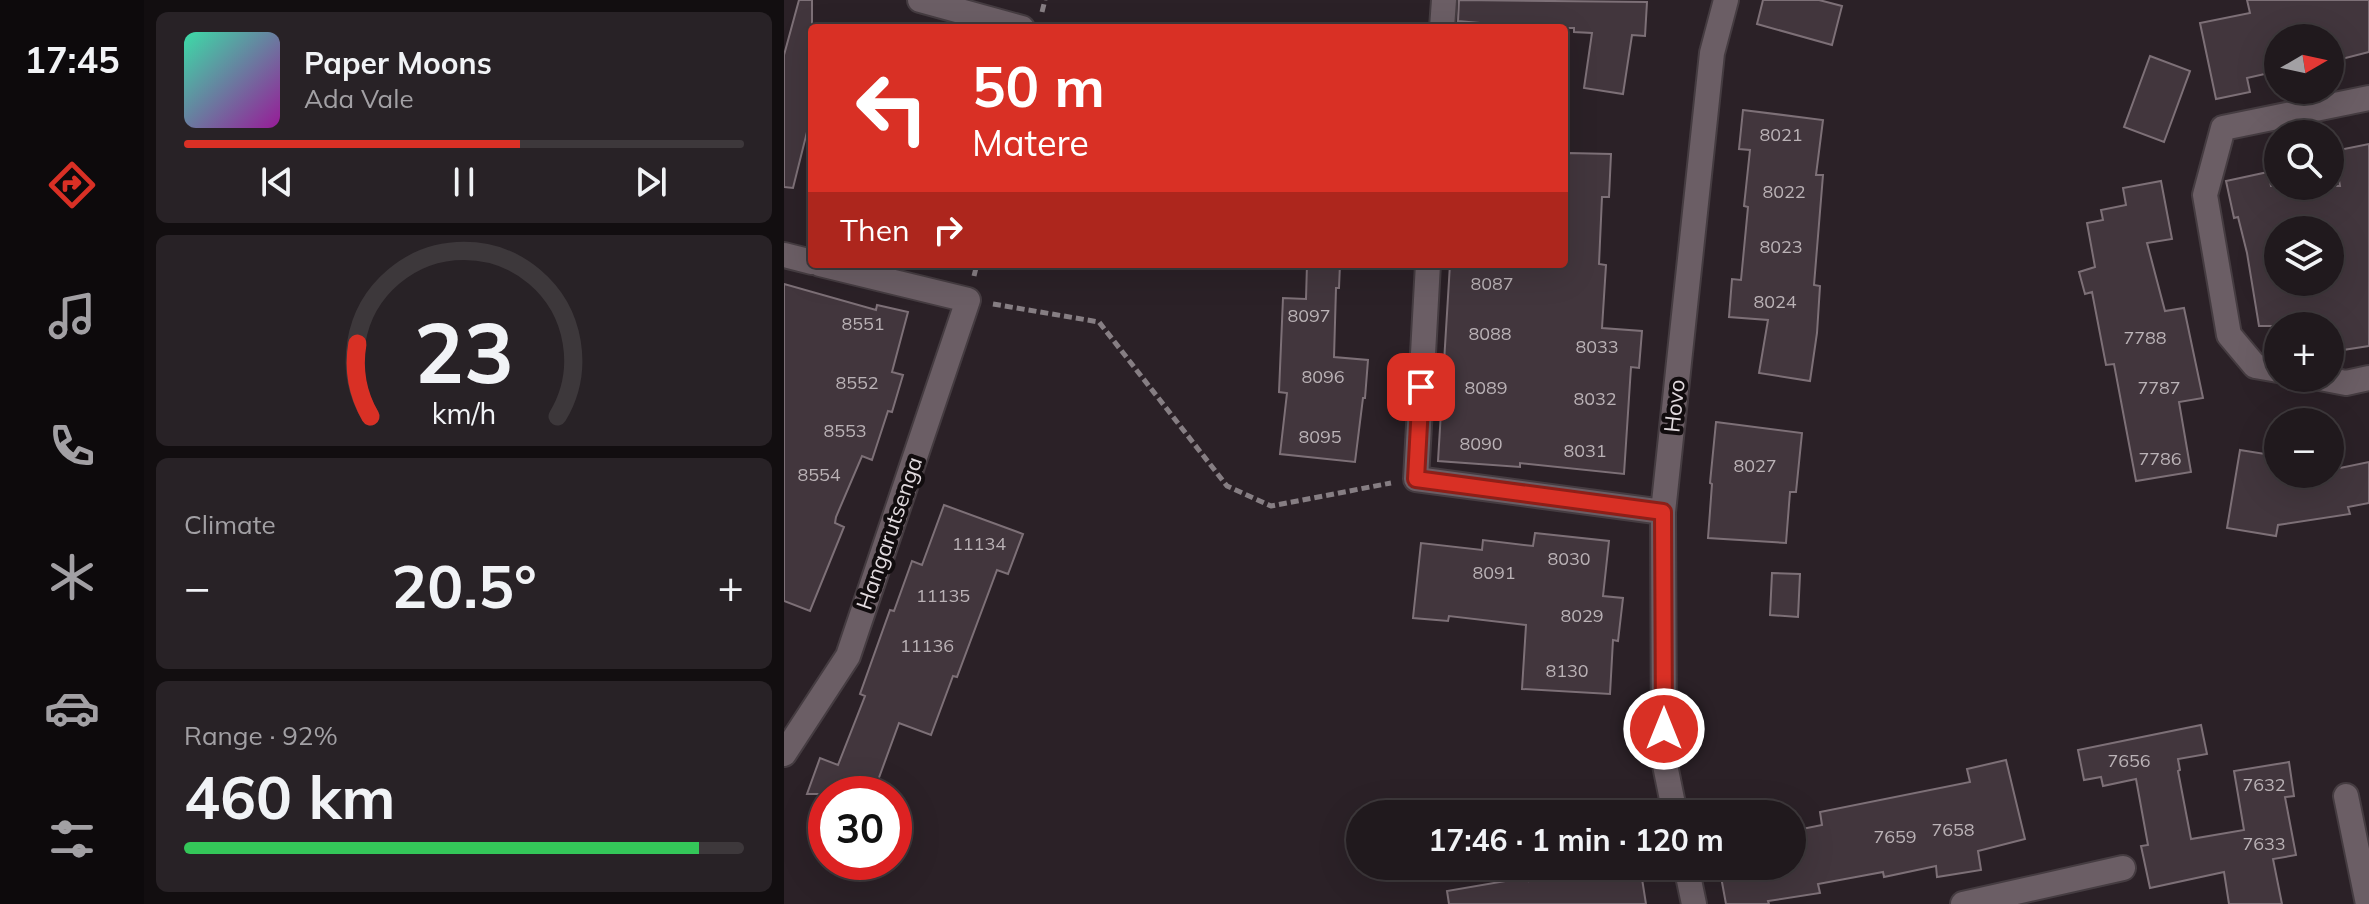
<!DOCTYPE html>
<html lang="en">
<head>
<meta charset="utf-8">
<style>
  body { margin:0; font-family:Mulish,sans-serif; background:#282226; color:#f1f3f6; height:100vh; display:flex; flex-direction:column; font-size:30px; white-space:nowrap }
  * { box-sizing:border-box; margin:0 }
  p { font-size:26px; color:#a2a0a4 }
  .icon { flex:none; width:44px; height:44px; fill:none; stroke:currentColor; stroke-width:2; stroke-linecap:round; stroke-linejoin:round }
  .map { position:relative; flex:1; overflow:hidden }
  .panel { display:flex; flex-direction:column; gap:12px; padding:12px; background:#120e10; width:640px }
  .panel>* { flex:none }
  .guide { position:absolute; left:24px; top:24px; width:760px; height:244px; border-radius:8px; box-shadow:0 8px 32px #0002,0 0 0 2px #3d383b; background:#d93025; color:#fff; overflow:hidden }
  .needle { width:52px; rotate:81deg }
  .fabs { position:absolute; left:1480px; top:24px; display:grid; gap:16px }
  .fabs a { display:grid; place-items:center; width:80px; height:80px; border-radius:50%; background:#20191d; box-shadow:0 8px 32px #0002,0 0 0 2px #3d383b; font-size:40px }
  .speed { position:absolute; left:24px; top:776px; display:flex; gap:16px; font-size:40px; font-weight:700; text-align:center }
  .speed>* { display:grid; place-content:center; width:104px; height:104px; border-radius:50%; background:#20191d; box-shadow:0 8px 32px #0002,0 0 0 2px #3d383b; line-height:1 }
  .speed .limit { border:12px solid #d22; background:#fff; color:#111 }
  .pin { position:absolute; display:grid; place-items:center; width:68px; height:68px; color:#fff; margin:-34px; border-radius:16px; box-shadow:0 4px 12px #0006 }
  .me { position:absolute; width:88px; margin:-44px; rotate:0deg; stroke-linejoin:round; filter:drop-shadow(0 0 6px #0008) }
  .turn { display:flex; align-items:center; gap:28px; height:168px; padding:0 32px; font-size:36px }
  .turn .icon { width:104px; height:104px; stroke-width:2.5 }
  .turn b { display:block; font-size:56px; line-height:68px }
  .then { display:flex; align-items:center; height:76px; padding:0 32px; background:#0003; gap:16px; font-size:30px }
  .big { font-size:60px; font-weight:700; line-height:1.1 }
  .panel .tile { flex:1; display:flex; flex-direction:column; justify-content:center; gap:12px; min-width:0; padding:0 28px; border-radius:12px; background:#282226 }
  .panel .dial { align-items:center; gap:0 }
  .dial svg { height:208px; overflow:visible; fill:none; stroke:#3d383b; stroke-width:7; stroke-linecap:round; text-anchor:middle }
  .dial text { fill:#f1f3f6; stroke:none }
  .song { display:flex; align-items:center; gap:24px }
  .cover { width:96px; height:96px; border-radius:12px; background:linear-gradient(135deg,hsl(160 70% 55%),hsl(300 70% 35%)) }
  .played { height:8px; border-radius:4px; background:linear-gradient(90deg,#d93025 60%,#3d383b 60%) }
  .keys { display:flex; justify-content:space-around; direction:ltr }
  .heat { display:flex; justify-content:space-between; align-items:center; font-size:44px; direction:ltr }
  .charge { height:12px; border-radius:6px; background:linear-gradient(90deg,#34c759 92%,#3d383b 0) }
  .trip { position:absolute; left:562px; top:800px; width:460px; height:80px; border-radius:40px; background:#20191d; box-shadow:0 8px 32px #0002,0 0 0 2px #3d383b; font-weight:700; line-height:80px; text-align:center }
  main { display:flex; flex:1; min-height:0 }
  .menu { display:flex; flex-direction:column; width:144px; justify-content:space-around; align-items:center; background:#0d0a0c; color:#a2a0a4 }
  .menu .icon { width:56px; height:56px }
  .menu .on { color:#d93025 }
  .menu b { font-size:36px; color:#f1f3f6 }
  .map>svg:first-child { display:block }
  .building { fill:#42363d; stroke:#7d7077; stroke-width:2; fill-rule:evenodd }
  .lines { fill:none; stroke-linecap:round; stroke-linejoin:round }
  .minor-casing { stroke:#453c41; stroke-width:28 }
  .path { stroke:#867e83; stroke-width:5; stroke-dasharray:8 4; stroke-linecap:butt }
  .minor { stroke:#6b5e65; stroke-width:24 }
  .route-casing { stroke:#8d1f18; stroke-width:20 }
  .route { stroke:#d93025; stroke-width:14 }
  .labels { text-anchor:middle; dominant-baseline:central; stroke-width:8; stroke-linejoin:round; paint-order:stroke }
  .number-label { font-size:18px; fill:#bab2b6 }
  .street-label { font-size:22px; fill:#e2dbdf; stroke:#110c0e }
</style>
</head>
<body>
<main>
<nav class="menu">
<b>17:45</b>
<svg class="icon on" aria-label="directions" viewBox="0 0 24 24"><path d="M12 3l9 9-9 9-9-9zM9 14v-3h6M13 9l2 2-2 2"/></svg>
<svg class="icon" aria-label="music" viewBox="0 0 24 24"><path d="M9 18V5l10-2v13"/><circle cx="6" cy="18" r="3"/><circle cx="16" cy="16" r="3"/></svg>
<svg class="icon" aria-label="phone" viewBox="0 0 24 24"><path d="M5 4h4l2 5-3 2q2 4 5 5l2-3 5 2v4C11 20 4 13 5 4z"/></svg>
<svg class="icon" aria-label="climate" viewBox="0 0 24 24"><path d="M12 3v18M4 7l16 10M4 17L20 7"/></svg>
<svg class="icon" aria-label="car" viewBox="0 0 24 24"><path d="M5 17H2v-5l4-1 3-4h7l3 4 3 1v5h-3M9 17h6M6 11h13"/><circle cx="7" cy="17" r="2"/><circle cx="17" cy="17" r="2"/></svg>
<svg class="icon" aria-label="filters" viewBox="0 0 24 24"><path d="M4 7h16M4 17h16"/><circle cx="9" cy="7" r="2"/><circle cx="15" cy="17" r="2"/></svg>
</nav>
<section class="panel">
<div class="tile">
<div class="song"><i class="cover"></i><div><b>Paper Moons</b><p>Ada Vale</p></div></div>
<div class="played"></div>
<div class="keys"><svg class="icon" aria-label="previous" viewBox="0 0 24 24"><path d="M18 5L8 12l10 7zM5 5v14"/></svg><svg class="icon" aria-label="pause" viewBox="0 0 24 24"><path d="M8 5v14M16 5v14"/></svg><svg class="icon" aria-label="next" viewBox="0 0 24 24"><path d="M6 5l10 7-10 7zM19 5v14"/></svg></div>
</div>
<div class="tile dial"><svg viewBox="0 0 100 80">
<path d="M14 69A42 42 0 1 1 86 69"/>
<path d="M14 69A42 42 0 0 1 9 41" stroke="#d93025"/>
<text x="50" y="56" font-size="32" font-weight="700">23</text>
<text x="50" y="72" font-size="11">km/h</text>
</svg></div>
<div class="tile"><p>Climate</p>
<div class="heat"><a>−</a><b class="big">20.5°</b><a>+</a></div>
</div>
<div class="tile"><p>Range · 92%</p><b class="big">460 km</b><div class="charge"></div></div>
</section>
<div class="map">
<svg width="1585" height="904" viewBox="0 0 1585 904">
  <rect width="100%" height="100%" fill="#2b2127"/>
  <path class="building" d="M 15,0 L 28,0 L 28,112 L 9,188 L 0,187 L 0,55 Z
    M 675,0 L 863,2 L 861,36 L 848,35 L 839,94 L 800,88 L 808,33 L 790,32 L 790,28 L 751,28 L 674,21 Z
    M 979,0 L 1035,0 L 1058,6 L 1048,45 L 973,24 Z
    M 1463,0 L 1585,0 L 1585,52 L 1546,62 L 1546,38 L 1494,38 L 1494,71 L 1463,78 L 1466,92 L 1432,99 L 1416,23 L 1466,13 Z
    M 1366,56 L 1406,71 L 1380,142 L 1340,127 Z
    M 959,110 L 1039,120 L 1032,175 L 1039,175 L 1030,285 L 1036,286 L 1033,333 L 1026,381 L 975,373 L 984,320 L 945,317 L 948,279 L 957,280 L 964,207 L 960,206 L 966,150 L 955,149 Z
    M 1585,144 L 1585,346 L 1546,352 L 1546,326 L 1475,326 L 1463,253 L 1454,217 L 1450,218 L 1442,181 L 1484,172 L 1487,186 L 1556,186 L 1550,151 ZM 1494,230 L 1546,230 L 1546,282 L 1494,282 Z
    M 785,153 L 827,154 L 825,197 L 818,197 L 815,264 L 822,265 L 818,328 L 858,331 L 855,368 L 847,367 L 840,474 L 736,463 L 736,467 L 654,461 L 666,264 L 776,266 L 776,264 L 780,264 L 780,215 L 783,215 Z
    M 1377,181 L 1388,239 L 1363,243 L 1381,311 L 1400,308 L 1419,398 L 1395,402 L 1407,472 L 1352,481 L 1330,364 L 1322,365 L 1308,292 L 1301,294 L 1295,272 L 1311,267 L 1303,223 L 1319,220 L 1317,210 L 1342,205 L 1339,188 Z
    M 523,264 L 556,264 L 555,288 L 552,288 L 550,357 L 584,360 L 581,398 L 579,398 L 571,462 L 496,454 L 503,393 L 495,392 L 499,298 L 522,299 Z
    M 0,284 L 92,310 L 93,305 L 124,312 L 108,372 L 119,375 L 108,412 L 104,411 L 88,460 L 78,456 L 52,517 L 51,523 L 60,527 L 26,611 L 0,601 Z
    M 932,422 L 1018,433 L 1012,492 L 1006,492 L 1002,543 L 924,538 L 928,484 L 926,483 Z
    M 1456,450 L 1494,456 L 1494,474 L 1546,474 L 1546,470 L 1585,462 L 1585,503 L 1564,507 L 1566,514 L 1494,525 L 1492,536 L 1443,528 Z
    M 160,505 L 239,534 L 224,574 L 213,570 L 173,677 L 169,676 L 147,735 L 115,723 L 89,794 L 23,794 L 36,758 L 54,765 L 81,696 L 76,694 L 106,610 L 110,611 L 128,561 L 138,565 Z
    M 751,533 L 825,541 L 819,596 L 839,598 L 834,641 L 829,640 L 826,694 L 738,689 L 742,625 L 665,616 L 664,621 L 629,618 L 637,543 L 698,550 L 699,540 L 749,546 Z
    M 988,573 L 1016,574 L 1014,617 L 986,615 Z
    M 1417,725 L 1423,754 L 1394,759 L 1396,770 L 1394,771 L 1407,839 L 1460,830 L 1450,771 L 1505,762 L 1510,796 L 1501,797 L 1512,855 L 1489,859 L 1498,904 L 1445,904 L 1440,872 L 1366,888 L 1357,846 L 1364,845 L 1352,779 L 1319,786 L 1317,777 L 1300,780 L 1294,750 Z
    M 1222,760 L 1241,839 L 1194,851 L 1197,870 L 1153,877 L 1152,866 L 1100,877 L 1099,872 L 1034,884 L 1036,893 L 984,901 L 985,904 L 942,904 L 935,866 L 1008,866 L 1008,831 L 1038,825 L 1036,812 L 1186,782 L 1183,769 Z
    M 828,866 L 856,866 L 862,904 L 665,904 L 663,891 L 745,877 L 745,881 Z"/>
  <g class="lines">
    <defs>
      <path id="minor" d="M 136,0 L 238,28
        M 658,28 L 660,0
        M 0,255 L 28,262
        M 644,264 L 632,479 L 879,512
        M 1494,370 L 1471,366 L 1445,335 L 1421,195 L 1439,128 L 1585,98
        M 1536,378 L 1562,383 L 1585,378
        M 0,754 L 64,656 L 184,300 L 36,264
        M 1562,796 L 1584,904
        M 891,814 L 880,760 L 879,512 L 928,53 L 942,0
        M 902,866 L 910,904
        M 1179,904 L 1339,868"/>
    </defs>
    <use href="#minor" class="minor-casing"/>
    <path class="path" d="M 258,12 L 261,0
      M 190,276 L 193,264
      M 209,304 L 315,322 L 443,486 L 487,506 L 607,483"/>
    <use href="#minor" class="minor"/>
  </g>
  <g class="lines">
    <defs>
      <path id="route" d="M 637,387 L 632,479 L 879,512 L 880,729"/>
    </defs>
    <use href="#route" class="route-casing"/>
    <use href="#route" class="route"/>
  </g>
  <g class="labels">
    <g class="number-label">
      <text x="997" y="134">8021</text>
      <text x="1000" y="191">8022</text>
      <text x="997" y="246">8023</text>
      <text x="708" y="283">8087</text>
      <text x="991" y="301">8024</text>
      <text x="525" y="315">8097</text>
      <text x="79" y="323">8551</text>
      <text x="706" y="333">8088</text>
      <text x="1361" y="337">7788</text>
      <text x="813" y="346">8033</text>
      <text x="539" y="376">8096</text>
      <text x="73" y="382">8552</text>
      <text x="702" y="387">8089</text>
      <text x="1375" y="387">7787</text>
      <text x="811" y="398">8032</text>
      <text x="61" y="430">8553</text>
      <text x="536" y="436">8095</text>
      <text x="697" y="443">8090</text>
      <text x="801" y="450">8031</text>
      <text x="1376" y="458">7786</text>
      <text x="971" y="465">8027</text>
      <text x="35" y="474">8554</text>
      <text x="195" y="543">11134</text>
      <text x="785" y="558">8030</text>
      <text x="710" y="572">8091</text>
      <text x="159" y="595">11135</text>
      <text x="798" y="615">8029</text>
      <text x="143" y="645">11136</text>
      <text x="783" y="670">8130</text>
      <text x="1345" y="760">7656</text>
      <text x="1480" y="784">7632</text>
      <text x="1169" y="829">7658</text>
      <text x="1111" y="836">7659</text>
      <text x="1480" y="843">7633</text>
    </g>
    <g class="street-label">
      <text transform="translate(890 406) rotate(-84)">Hovo</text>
      <text transform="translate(105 533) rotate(-71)">Hangarutsenga</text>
    </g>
  </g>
</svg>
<div class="fabs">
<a><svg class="needle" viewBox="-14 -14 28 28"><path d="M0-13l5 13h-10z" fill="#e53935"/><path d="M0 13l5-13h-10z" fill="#a2a0a4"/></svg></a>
<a><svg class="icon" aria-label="search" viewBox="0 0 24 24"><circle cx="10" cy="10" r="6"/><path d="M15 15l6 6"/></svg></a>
<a><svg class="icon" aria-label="layers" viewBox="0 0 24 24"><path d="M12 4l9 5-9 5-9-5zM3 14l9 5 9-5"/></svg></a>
<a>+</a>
<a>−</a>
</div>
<div class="speed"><div class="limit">30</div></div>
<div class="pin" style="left:637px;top:387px;background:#d93025"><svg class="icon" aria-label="arrive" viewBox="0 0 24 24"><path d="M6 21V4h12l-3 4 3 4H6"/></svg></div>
<svg class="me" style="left:880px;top:729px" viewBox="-20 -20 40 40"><circle r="17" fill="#d93025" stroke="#fff" stroke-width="3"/><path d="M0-11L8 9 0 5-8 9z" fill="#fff"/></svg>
<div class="trip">17:46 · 1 min · 120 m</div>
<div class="guide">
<div class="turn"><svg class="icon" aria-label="left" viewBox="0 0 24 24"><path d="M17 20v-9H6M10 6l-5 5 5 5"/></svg><div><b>50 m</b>Matere</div></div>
<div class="then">Then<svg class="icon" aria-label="right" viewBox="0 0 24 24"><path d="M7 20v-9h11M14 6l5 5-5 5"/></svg></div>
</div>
</div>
</main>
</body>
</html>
